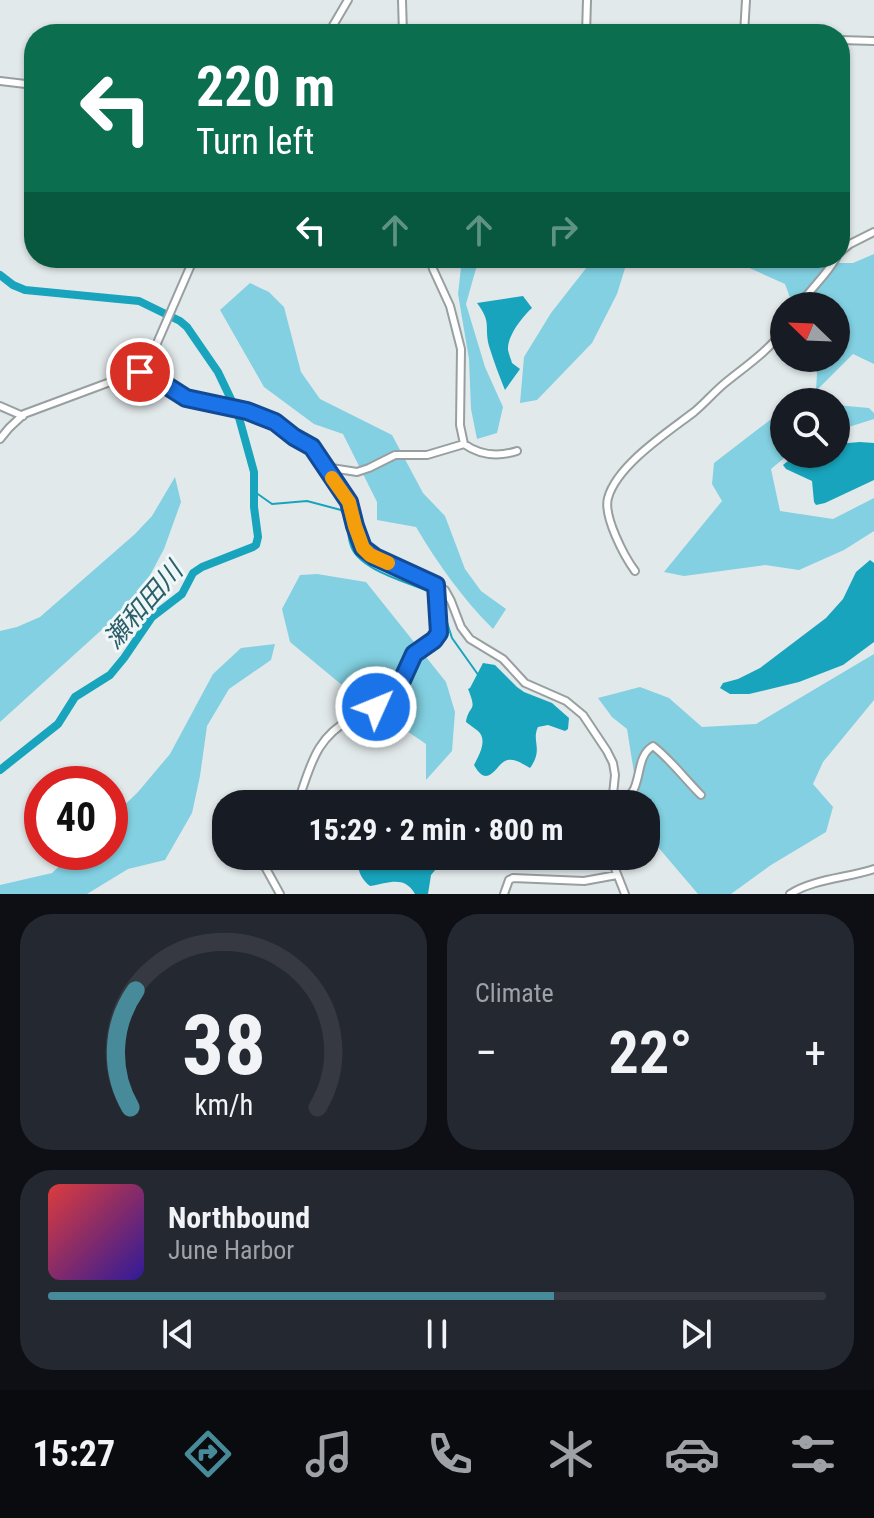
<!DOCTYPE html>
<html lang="en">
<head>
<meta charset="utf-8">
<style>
  body { margin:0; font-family:"Roboto Condensed","Noto Sans JP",sans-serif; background:#242831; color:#f1f3f6; height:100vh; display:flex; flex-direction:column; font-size:30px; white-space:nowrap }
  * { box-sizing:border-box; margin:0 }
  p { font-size:26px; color:#9ea1a6 }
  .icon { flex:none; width:44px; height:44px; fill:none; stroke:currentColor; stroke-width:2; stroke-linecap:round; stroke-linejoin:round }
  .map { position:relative; height:894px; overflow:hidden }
  .panel { display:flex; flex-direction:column; gap:20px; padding:20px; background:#0d0f14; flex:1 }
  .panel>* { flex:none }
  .top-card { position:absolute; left:24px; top:24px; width:826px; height:244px; border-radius:32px; box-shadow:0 2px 6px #0004; background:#0b6e4f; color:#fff; overflow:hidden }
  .needle { width:52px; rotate:293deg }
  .tools { position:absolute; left:770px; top:292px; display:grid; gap:16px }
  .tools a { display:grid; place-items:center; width:80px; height:80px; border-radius:50%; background:#171b24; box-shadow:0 2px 6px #0004; font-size:40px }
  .speed { position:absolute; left:24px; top:766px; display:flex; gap:16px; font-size:40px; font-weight:700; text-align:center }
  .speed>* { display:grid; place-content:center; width:104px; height:104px; border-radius:50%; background:#171b24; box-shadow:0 2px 6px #0004; line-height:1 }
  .speed .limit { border:12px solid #d22; background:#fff; color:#111 }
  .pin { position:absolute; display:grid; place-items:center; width:68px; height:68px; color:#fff; margin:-34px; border:4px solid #fff; border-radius:50%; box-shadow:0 2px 8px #0007 }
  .me { position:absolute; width:88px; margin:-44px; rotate:46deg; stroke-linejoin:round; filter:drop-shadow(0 0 6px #0008) }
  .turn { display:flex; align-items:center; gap:28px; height:168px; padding:0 40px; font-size:36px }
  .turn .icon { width:104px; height:104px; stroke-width:2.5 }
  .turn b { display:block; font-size:56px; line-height:68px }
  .lanes { display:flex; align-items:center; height:76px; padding:0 40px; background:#0003; justify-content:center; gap:40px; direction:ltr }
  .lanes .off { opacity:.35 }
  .big { font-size:60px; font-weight:700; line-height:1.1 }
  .panel .card { flex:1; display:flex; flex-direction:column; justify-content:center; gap:12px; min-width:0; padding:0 28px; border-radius:32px; background:#242831 }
  .panel .dial { align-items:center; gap:0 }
  .dial svg { height:208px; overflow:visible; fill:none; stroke:#363941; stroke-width:7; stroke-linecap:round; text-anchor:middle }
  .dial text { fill:#f1f3f6; stroke:none }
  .song { display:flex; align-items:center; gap:24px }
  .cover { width:96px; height:96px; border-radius:12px; background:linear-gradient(135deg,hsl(0 70% 55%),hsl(250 70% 35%)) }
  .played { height:8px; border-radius:4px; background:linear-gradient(90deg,#478b9a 65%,#363941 65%) }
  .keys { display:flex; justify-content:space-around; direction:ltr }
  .heat { display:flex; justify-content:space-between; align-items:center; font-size:44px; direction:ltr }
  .panel .tiles { flex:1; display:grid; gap:20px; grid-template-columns:1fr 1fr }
  .card:last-child { grid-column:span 2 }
  .trip { position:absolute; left:212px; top:790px; width:448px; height:80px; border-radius:32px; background:#171b24; box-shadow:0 2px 6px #0004; font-weight:700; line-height:80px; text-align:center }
  .tabs { display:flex; height:128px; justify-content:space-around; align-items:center; background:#090b0e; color:#9ea1a6 }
  .tabs .icon { width:56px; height:56px }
  .tabs .selected { color:#478b9a }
  .tabs b { font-size:36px; color:#f1f3f6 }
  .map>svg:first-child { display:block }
  .green { fill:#82d0e1 }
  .water { fill:#18a4bc }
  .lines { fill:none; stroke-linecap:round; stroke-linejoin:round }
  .stream { stroke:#18a4bc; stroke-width:2 }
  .river { stroke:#18a4bc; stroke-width:8 }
  .minor-casing { stroke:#989fa1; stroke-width:10 }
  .minor { stroke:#fff; stroke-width:6 }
  .route-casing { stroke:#114b97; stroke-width:20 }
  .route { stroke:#1a73e8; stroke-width:14 }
  .slow { stroke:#f59e0b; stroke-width:14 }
  .labels { text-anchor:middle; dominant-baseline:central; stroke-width:6; stroke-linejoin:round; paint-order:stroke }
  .water-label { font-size:26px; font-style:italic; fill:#2c5f69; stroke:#eff7f8 }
</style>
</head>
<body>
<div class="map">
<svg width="874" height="894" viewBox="0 0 874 894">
  <rect width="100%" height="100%" fill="#e2e9eb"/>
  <path class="green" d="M 874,254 L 874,364 L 853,354 L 816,391 L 817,373 L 811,358 L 836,358 L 836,306 L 793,306 L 785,284 L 727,258 L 788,258 L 793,263 L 853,263 Z
    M 462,258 L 479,258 L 466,304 L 485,367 L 503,407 L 497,433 L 477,439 L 471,409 L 469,359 L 458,294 Z
    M 626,265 L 617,294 L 592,343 L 537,400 L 520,403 L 524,357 L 551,313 L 587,267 Z
    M 250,283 L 269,292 L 284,307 L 301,372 L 320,399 L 392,435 L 423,493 L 445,516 L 465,569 L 481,591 L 506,609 L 493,629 C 462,598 438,564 416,527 L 377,520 L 377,502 L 343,434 L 314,424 L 264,387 L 220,310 Z
    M 836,405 L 869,408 L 874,413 L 874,419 L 836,431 Z
    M 784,411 L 784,454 L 789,454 L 771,469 L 780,511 L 833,519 L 874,498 L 874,531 L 844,550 L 799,570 L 765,565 L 684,576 L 664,572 L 722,501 L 712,484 L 714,463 L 770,420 Z
    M 175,477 L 181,502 L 164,549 L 139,596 L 0,722 L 0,631 L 17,627 L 40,617 L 135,534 L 152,516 Z
    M 317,574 L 366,582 L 446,682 L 455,712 L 452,751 L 426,780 L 426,744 L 354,695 L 290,642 L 282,609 L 300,575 Z
    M 275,644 L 271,660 L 229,689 L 207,726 L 200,776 L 192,813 L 165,860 L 128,869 L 87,894 L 0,894 L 0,885 L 52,873 L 74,852 L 110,852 L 110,819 L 138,792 L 170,754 L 213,674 L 241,648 Z
    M 874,654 L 874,700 L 823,762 L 813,784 L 833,807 L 826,832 L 771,865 L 731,894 L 698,894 L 646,833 L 646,804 L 639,804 L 627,729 L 612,717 L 598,698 L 640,687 L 669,698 L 702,727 L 756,724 Z"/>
  <path class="water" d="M 523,296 L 532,308 C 523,316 507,336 508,350 C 509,355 511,359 512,363 L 520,369 L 505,390 C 499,375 494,362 489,346 C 484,326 492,323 477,303 Z
    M 860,442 L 874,443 L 874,480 L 825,503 L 816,505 L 814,502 L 812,481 L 786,469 L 783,465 C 798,451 817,454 836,454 L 836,444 Z
    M 870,560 L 874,563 L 874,642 L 843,665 L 799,682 L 749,694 L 730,694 L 720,688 L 723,683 L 738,679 L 760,668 L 826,618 L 843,599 L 856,572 Z
    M 483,663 L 495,665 L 517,687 L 524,692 L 552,703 L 569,718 L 568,729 L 565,731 L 548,725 L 538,727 C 531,741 544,749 530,768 C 523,764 513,757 505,761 C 496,765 488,790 474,765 C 479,755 488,740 478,731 C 474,728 470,725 466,722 C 469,704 478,713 468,689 L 470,688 Z
    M 392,856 L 447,856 L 431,875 L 428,894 L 415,894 C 404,875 389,883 370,886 C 363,881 358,872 358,864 L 362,861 L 378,862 Z"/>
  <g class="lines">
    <path class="stream" d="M 255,492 L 272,504 L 307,501 L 341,510 C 350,521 346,533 351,546 C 359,570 408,582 430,592 L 436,597
      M 440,601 L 452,638 L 479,676"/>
    <path class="river" d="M 0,275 L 13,285 L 25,290 L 139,301 L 180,321 L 187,327 L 218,372 L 238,414 L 254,472 L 254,507 L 258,537 L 256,545 L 253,547 L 202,567 L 193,573 L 182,594 L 152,617 L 124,658 L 110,675 L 75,697 L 58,724 L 0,770"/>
    <defs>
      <path id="minor" d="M 402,0 L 403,34
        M 586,32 L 610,34
        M 328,34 L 348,0
        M 586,34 L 587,0
        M 744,34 L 746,0
        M 840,40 L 874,41
        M 0,81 L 34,85
        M 840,252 L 850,244 L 874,232
        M 430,258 L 433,269 L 450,306 L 461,349 L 460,425 L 464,444 C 481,456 498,457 517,451
        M 577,259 L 577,258
        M 799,306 C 810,289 826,276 836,258
        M 144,373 L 194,258
        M 0,406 L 23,416
        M 0,439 L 9,428 L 24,414 L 137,372 C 156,374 168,391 186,398 L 247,411 L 264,417 L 278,424 L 294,437 L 312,447 L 349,502 L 361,545 L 367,552 L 375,557 L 445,590 L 451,601 L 461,627 L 470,639 L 503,659 L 525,683 L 566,701 L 583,715 L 607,751 L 613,763 L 615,775 L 612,804
        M 325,467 L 357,472 L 369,468 L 395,455 L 427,455 L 464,444
        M 635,571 C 624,556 603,516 608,498 C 617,465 668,432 694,412 C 705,403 714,392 725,383 C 746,366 768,351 784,330
        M 297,804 C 311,766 314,739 352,718 C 367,711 383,705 395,693 C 405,681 406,666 414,654 C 422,643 436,642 440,629 L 436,585
        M 621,804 C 626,799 631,795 634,789 C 641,774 638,755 653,746 C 671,760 685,779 701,795
        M 259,856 L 280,894
        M 610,856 L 625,894
        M 504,894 L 509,880 L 513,878 L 584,881 L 617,875
        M 790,894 C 813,879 847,878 874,869"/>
    </defs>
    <use href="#minor" class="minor-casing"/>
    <use href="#minor" class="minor"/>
  </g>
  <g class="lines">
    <defs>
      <path id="route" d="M 140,372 L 150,375 L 186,398 L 247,411 L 275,422 L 294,437 L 312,447 L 349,502 L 355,526 L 363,548 L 375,557 L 436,585 L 439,633 L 434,640 L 414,654 L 398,689 L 389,698 L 376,707"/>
    </defs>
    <use href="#route" class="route-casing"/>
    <use href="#route" class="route"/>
    <path class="slow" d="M 332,478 L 349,502 L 355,526 L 363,548 L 370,555 L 388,563"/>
  </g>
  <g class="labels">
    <g class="water-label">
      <text transform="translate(143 605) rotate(-49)">瀬和田川</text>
    </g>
  </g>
</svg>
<div class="tools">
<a><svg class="needle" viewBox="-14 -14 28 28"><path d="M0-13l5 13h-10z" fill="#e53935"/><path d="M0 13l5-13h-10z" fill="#9ea1a6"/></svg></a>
<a><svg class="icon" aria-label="search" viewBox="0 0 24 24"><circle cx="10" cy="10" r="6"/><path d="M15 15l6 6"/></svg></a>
</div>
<div class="speed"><div class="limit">40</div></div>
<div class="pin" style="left:140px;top:372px;background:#d93025"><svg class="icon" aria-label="arrive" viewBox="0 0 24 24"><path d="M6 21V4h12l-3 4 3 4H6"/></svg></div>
<svg class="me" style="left:376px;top:707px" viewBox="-20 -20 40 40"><circle r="17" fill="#1a73e8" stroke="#fff" stroke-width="3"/><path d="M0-11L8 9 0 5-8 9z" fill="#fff"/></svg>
<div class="trip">15:29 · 2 min · 800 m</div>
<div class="top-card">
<div class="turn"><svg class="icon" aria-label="left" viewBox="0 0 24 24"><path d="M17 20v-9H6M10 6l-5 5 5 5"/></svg><div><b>220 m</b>Turn left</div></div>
<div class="lanes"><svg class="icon" aria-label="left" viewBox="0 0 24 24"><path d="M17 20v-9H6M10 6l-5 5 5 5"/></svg><svg class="icon off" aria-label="ahead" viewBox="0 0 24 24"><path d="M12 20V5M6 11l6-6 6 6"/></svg><svg class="icon off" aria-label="ahead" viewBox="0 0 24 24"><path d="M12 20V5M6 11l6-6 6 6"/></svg><svg class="icon off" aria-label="right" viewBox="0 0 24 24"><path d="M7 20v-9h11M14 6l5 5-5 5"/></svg></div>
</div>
</div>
<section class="panel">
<div class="tiles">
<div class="card dial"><svg viewBox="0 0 100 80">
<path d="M14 69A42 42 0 1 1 86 69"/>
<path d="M14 69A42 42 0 0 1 16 24" stroke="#478b9a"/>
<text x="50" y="56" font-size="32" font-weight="700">38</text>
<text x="50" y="72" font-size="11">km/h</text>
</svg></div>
<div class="card"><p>Climate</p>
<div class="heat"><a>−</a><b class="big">22°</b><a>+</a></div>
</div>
<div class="card">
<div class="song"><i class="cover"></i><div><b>Northbound</b><p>June Harbor</p></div></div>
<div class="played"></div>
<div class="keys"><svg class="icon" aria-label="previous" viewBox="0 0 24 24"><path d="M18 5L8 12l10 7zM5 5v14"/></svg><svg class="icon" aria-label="pause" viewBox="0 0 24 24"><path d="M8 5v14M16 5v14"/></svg><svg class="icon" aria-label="next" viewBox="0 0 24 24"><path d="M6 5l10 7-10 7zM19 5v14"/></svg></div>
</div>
</div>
</section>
<nav class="tabs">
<b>15:27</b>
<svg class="icon selected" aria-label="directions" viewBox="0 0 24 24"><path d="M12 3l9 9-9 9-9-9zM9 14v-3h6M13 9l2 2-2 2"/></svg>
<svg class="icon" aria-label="music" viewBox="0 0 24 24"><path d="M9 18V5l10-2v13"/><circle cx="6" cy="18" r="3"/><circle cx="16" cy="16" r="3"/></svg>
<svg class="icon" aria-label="phone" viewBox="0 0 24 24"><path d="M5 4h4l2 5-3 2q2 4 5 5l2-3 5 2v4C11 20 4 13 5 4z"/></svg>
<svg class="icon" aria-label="climate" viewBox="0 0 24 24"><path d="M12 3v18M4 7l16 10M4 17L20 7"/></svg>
<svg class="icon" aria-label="car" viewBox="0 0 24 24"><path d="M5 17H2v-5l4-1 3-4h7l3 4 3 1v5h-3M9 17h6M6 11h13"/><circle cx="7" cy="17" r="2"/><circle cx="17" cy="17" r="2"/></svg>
<svg class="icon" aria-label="filters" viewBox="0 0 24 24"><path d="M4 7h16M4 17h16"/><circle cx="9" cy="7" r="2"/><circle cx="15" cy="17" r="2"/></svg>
</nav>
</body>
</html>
